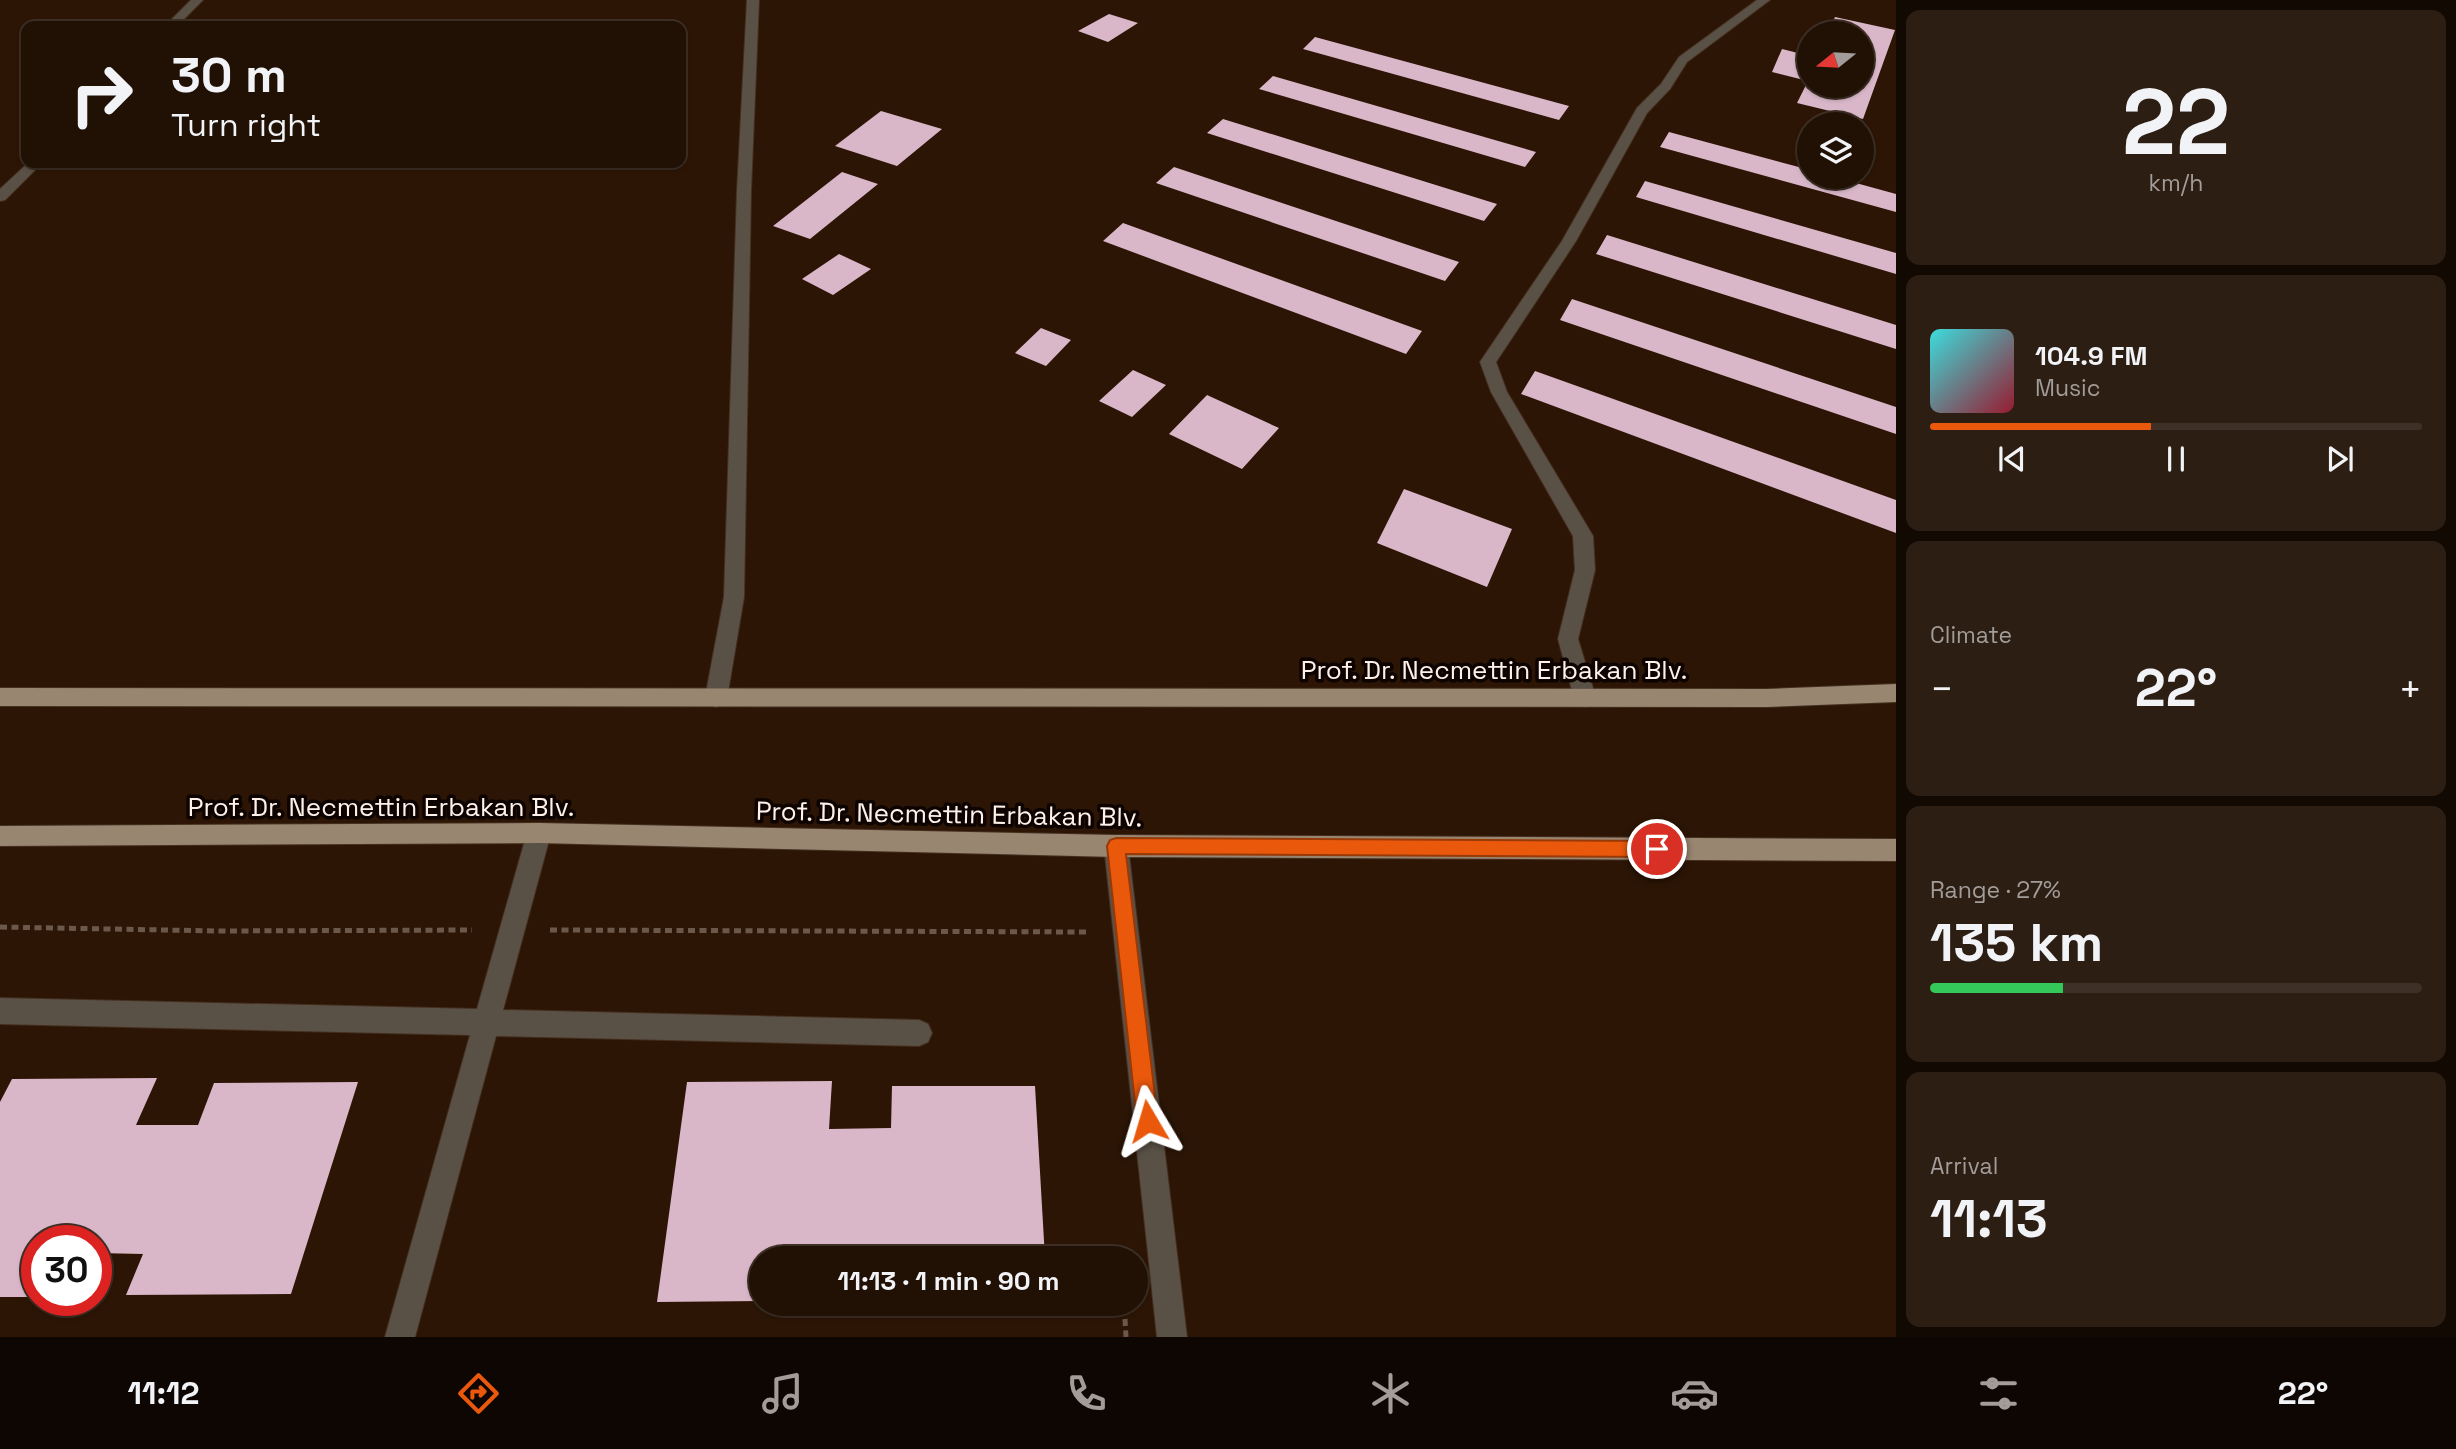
<!DOCTYPE html>
<html lang="en">
<head>
<meta charset="utf-8">
<style>
  body { margin:0; font-family:"Space Grotesk",sans-serif; background:#2d1e13; color:#f1f3f6; height:100vh; display:flex; flex-direction:column; font-size:26px; white-space:nowrap }
  * { box-sizing:border-box; margin:0 }
  p { font-size:23px; color:#a29d9a }
  .icon { flex:none; width:38px; height:38px; fill:none; stroke:currentColor; stroke-width:2; stroke-linecap:round; stroke-linejoin:round }
  .map { position:relative; flex:1; overflow:hidden }
  .details { display:flex; flex-direction:column; gap:10px; padding:10px; background:#120902; width:560px }
  .details>* { flex:none }
  .guide { position:absolute; left:21px; top:21px; width:665px; height:147px; border-radius:14px; box-shadow:0 2px 5px #0004,0 0 0 2px #3e3026; background:#211004; color:#f1f3f6; overflow:hidden }
  .needle { width:46px; rotate:252deg }
  .buttons { position:absolute; left:1797px; top:21px; display:grid; gap:14px }
  .buttons a { display:grid; place-items:center; width:77px; height:77px; border-radius:50%; background:#211004; box-shadow:0 2px 5px #0004,0 0 0 2px #3e3026; font-size:35px }
  .speed { position:absolute; left:21px; top:1225px; display:flex; gap:14px; font-size:35px; font-weight:700; text-align:center }
  .speed>* { display:grid; place-content:center; width:91px; height:91px; border-radius:50%; background:#211004; box-shadow:0 2px 5px #0004,0 0 0 2px #3e3026; line-height:1 }
  .speed .limit { border:10px solid #d22; background:#fff; color:#111 }
  .pin { position:absolute; display:grid; place-items:center; width:60px; height:60px; color:#fff; margin:-30px; border:4px solid #fff; border-radius:50%; box-shadow:0 2px 7px #0007 }
  .me { position:absolute; width:77px; margin:-38px; rotate:353deg; stroke-linejoin:round; filter:drop-shadow(0 0 5px #0008) }
  .turn { display:flex; align-items:center; gap:24px; height:147px; padding:0 35px; font-size:32px }
  .turn .icon { width:91px; height:91px; stroke-width:2.5 }
  .turn b { display:block; font-size:49px; line-height:60px }
  .big { font-size:52px; font-weight:700; line-height:1.1 }
  .details .widget { flex:1; display:flex; flex-direction:column; justify-content:center; gap:10px; min-width:0; padding:0 24px; border-radius:14px; background:#2d1e13 }
  .details .dial { align-items:center; gap:0 }
  .dial b { font-size:91px; line-height:1 }
  .song { display:flex; align-items:center; gap:21px }
  .cover { width:84px; height:84px; border-radius:10px; background:linear-gradient(135deg,hsl(180 70% 55%),hsl(350 70% 35%)) }
  .played { height:7px; border-radius:4px; background:linear-gradient(90deg,#ea580c 45%,#3e3026 45%) }
  .keys { display:flex; justify-content:space-around; direction:ltr }
  .heat { display:flex; justify-content:space-between; align-items:center; font-size:38px; direction:ltr }
  .charge { height:10px; border-radius:5px; background:linear-gradient(90deg,#34c759 27%,#3e3026 0) }
  .trip { position:absolute; left:749px; top:1246px; width:399px; height:70px; border-radius:35px; background:#211004; box-shadow:0 2px 5px #0004,0 0 0 2px #3e3026; font-weight:700; line-height:70px; text-align:center }
  .dock { display:flex; height:112px; justify-content:space-around; align-items:center; background:#0d0602; color:#a29d9a }
  .dock .icon { width:49px; height:49px }
  .dock .selected { color:#ea580c }
  .dock b { font-size:32px; color:#f1f3f6 }
  main { display:flex; flex:1; min-height:0 }
  .map>svg:first-child { display:block }
  .building { fill:#d9b7c9 }
  .lines { fill:none; stroke-linecap:round; stroke-linejoin:round }
  .minor-casing { stroke:#452f20; stroke-width:2 }
  .major-casing { stroke:#452f20; stroke-width:2 }
  .path { stroke:#6c584b; stroke-width:5; stroke-dasharray:7 4.5; stroke-linecap:butt }
  .minor { fill:#5a5146; fill-rule:evenodd }
  .major { fill:#988670; fill-rule:evenodd }
  .route { fill:#ea580c; stroke:#983908; stroke-width:2 }
  .labels { text-anchor:middle; dominant-baseline:central; stroke-width:7; stroke-linejoin:round; paint-order:stroke }
  .street-label { font-size:26px; fill:#fff1e9; stroke:#0d0401 }
</style>
</head>
<body>
<main>
<div class="map">
<svg width="1896" height="1337" viewBox="0 0 1896 1337">
  <rect width="100%" height="100%" fill="#2c1505"/>
  <path class="building" d="M 1109,14 L 1138,23 L 1108,42 L 1078,31 Z
    M 1835,17 L 1895,30 L 1863,119 L 1797,103 L 1808,81 L 1772,72 L 1782,49 L 1810,56 L 1810,86 L 1862,86 L 1862,33 L 1828,33 Z
    M 1315,37 L 1569,106 L 1559,120 L 1303,49 Z
    M 1273,76 L 1536,152 L 1525,167 L 1259,89 Z
    M 881,111 L 942,129 L 897,166 L 835,146 Z
    M 1223,119 L 1497,204 L 1484,221 L 1207,133 Z
    M 1669,132 L 1810,170 L 1810,177 L 1834,177 L 1896,194 L 1896,212 L 1660,147 Z
    M 1174,167 L 1459,262 L 1445,281 L 1156,183 Z
    M 842,172 L 878,184 L 810,239 L 773,226 Z
    M 1645,181 L 1896,253 L 1896,274 L 1636,197 Z
    M 1123,223 L 1422,331 L 1406,354 L 1103,241 Z
    M 1607,235 L 1896,325 L 1896,349 L 1596,254 Z
    M 839,254 L 871,269 L 833,295 L 802,279 Z
    M 1572,299 L 1896,407 L 1896,434 L 1560,320 Z
    M 1041,328 L 1071,340 L 1046,366 L 1015,353 Z
    M 1133,370 L 1166,385 L 1132,417 L 1099,401 Z
    M 1535,371 L 1896,500 L 1896,533 L 1521,394 Z
    M 1207,395 L 1279,428 L 1242,469 L 1169,434 Z
    M 1404,489 L 1512,529 L 1487,587 L 1377,543 Z
    M 157,1078 L 136,1125 L 198,1125 L 214,1083 L 358,1082 L 291,1294 L 126,1295 L 143,1254 L 96,1253 L 96,1241 L 37,1241 L 37,1297 L 0,1297 L 0,1102 L 12,1079 Z
    M 832,1081 L 829,1129 L 891,1128 L 892,1086 L 1035,1086 L 1045,1258 L 761,1258 L 761,1301 L 657,1302 L 687,1082 Z"/>
  <g class="lines">
    <defs>
      <path id="minor" d="M 191,0 L 203,0 L 177,26 L 165,26 Z
        M 747,0 L 759,0 L 751,191 L 744,597 L 727,698 L 724,704 L 716,707 L 708,704 L 705,698 L 724,597 L 737,191 Z
        M 1757,0 L 1770,0 L 1687,62 L 1670,89 L 1647,113 L 1576,241 L 1496,362 L 1507,392 L 1593,536 L 1595,570 L 1578,639 L 1596,698 L 1593,704 L 1585,707 L 1577,704 L 1574,698 L 1558,639 L 1575,570 L 1573,536 L 1491,392 L 1480,362 L 1562,241 L 1637,108 L 1661,84 L 1679,57 Z
        M 28,163 L 42,163 L 5,200 L 0,201 L 0,189 Z
        M 539,823 L 547,826 L 551,833 L 503,1010 L 919,1020 L 928,1024 L 932,1033 L 928,1042 L 919,1046 L 496,1036 L 415,1337 L 385,1337 L 470,1035 L 0,1024 L 0,998 L 477,1009 L 527,833 L 531,826 Z
        M 1116,835 L 1124,838 L 1128,846 L 1187,1337 L 1157,1337 L 1104,846 L 1108,838 Z"/>
      <path id="major" d="M 1896,684 L 1896,702 L 1767,707 L 0,706 L 0,688 L 1767,689 Z
        M 539,823 L 1116,835 L 1896,839 L 1896,861 L 1116,857 L 539,843 L 0,846 L 0,826 Z"/>
    </defs>
    <use href="#minor" class="minor-casing"/>
    <use href="#major" class="major-casing"/>
    <path class="path" d="M 0,927 L 219,931 L 472,930
      M 550,930 L 1088,932
      M 1125,1319 L 1126,1337"/>
    <use href="#minor" class="minor"/>
    <use href="#major" class="major"/>
  </g>
  <path class="route" d="M 1116,838 L 1657,841 L 1663,843 L 1666,849 L 1663,855 L 1657,857 L 1126,854 L 1158,1121 L 1155,1128 L 1148,1132 L 1140,1128 L 1137,1121 L 1107,846 L 1110,840 Z"/>
  <g class="labels">
    <g class="street-label">
      <text x="1494" y="670">Prof. Dr. Necmettin Erbakan Blv.</text>
      <text x="381" y="807">Prof. Dr. Necmettin Erbakan Blv.</text>
      <text transform="translate(949 814) rotate(1)">Prof. Dr. Necmettin Erbakan Blv.</text>
    </g>
  </g>
</svg>
<div class="buttons">
<a><svg class="needle" viewBox="-14 -14 28 28"><path d="M0-13l5 13h-10z" fill="#e53935"/><path d="M0 13l5-13h-10z" fill="#a29d9a"/></svg></a>
<a><svg class="icon" aria-label="layers" viewBox="0 0 24 24"><path d="M12 4l9 5-9 5-9-5zM3 14l9 5 9-5"/></svg></a>
</div>
<div class="speed"><div class="limit">30</div></div>
<div class="pin" style="left:1657px;top:849px;background:#d93025"><svg class="icon" aria-label="arrive" viewBox="0 0 24 24"><path d="M6 21V4h12l-3 4 3 4H6"/></svg></div>
<svg class="me" style="left:1148px;top:1121px" viewBox="-20 -20 40 40"><path d="M0-17L14 15 0 8-14 15z" fill="#ea580c" stroke="#fff" stroke-width="4"/></svg>
<div class="trip">11:13 · 1 min · 90 m</div>
<div class="guide">
<div class="turn"><svg class="icon" aria-label="right" viewBox="0 0 24 24"><path d="M7 20v-9h11M14 6l5 5-5 5"/></svg><div><b>30 m</b>Turn right</div></div>
</div>
</div>
<section class="details">
<div class="widget dial"><b>22</b><p>km/h</p></div>
<div class="widget">
<div class="song"><i class="cover"></i><div><b>104.9 FM</b><p>Music</p></div></div>
<div class="played"></div>
<div class="keys"><svg class="icon" aria-label="previous" viewBox="0 0 24 24"><path d="M18 5L8 12l10 7zM5 5v14"/></svg><svg class="icon" aria-label="pause" viewBox="0 0 24 24"><path d="M8 5v14M16 5v14"/></svg><svg class="icon" aria-label="next" viewBox="0 0 24 24"><path d="M6 5l10 7-10 7zM19 5v14"/></svg></div>
</div>
<div class="widget"><p>Climate</p>
<div class="heat"><a>−</a><b class="big">22°</b><a>+</a></div>
</div>
<div class="widget"><p>Range · 27%</p><b class="big">135 km</b><div class="charge"></div></div>
<div class="widget"><p>Arrival</p><b class="big">11:13</b></div>
</section>
</main>
<nav class="dock">
<b>11:12</b>
<svg class="icon selected" aria-label="directions" viewBox="0 0 24 24"><path d="M12 3l9 9-9 9-9-9zM9 14v-3h6M13 9l2 2-2 2"/></svg>
<svg class="icon" aria-label="music" viewBox="0 0 24 24"><path d="M9 18V5l10-2v13"/><circle cx="6" cy="18" r="3"/><circle cx="16" cy="16" r="3"/></svg>
<svg class="icon" aria-label="phone" viewBox="0 0 24 24"><path d="M5 4h4l2 5-3 2q2 4 5 5l2-3 5 2v4C11 20 4 13 5 4z"/></svg>
<svg class="icon" aria-label="climate" viewBox="0 0 24 24"><path d="M12 3v18M4 7l16 10M4 17L20 7"/></svg>
<svg class="icon" aria-label="car" viewBox="0 0 24 24"><path d="M5 17H2v-5l4-1 3-4h7l3 4 3 1v5h-3M9 17h6M6 11h13"/><circle cx="7" cy="17" r="2"/><circle cx="17" cy="17" r="2"/></svg>
<svg class="icon" aria-label="filters" viewBox="0 0 24 24"><path d="M4 7h16M4 17h16"/><circle cx="9" cy="7" r="2"/><circle cx="15" cy="17" r="2"/></svg>
<b>22°</b>
</nav>
</body>
</html>
